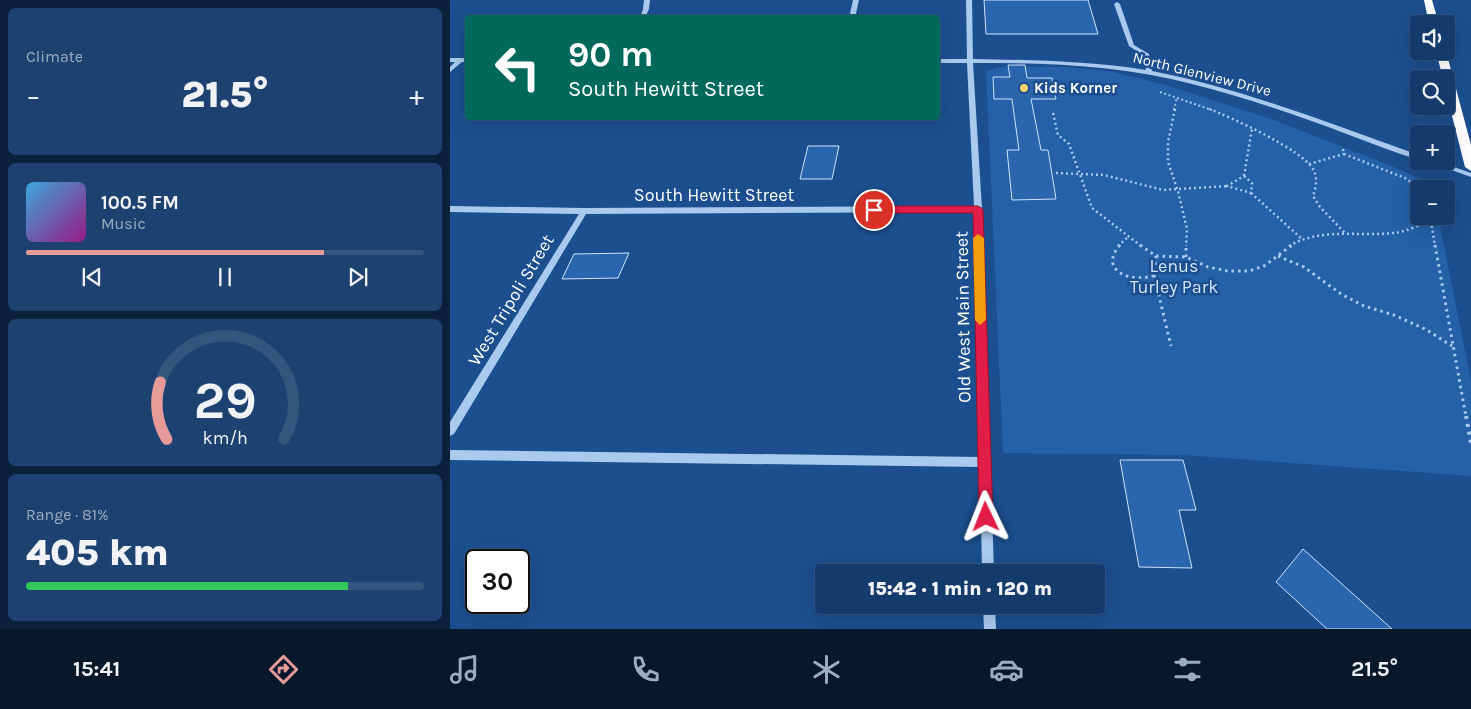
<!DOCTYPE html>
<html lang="en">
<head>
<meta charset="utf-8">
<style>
  body { margin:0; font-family:Karla,sans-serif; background:#1d4271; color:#f1f3f6; height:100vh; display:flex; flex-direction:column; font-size:19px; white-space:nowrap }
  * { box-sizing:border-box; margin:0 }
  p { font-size:16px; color:#9dadc1 }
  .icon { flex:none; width:28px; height:28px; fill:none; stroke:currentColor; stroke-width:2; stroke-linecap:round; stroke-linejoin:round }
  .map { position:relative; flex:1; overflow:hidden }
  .panel { display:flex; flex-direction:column; gap:8px; padding:8px; background:#0b203b; width:450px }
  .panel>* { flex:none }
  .hud { position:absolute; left:15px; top:15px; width:475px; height:105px; border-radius:5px; box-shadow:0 5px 20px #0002,0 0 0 1px #33557e; background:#00695c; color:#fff; overflow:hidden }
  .buttons { position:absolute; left:960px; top:15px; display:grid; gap:10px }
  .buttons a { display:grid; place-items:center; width:45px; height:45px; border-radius:5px; background:#143b6b; box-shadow:0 5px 20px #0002,0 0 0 1px #33557e; font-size:25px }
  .speed { position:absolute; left:15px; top:549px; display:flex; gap:10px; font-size:25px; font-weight:700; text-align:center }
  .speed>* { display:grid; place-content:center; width:65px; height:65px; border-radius:50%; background:#143b6b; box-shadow:0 5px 20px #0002,0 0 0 1px #33557e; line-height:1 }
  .speed .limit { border:2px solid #111; border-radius:8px; background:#fff; color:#111 }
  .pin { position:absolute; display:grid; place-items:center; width:42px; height:42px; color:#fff; margin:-21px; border:2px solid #fff; border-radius:50%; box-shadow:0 1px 5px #0007 }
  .me { position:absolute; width:55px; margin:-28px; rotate:358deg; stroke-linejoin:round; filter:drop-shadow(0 0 4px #0008) }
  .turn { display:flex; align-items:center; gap:18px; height:105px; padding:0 20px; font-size:22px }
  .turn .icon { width:65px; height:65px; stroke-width:2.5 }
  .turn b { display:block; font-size:35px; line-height:42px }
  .big { font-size:38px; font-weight:800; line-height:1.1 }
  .panel .card { flex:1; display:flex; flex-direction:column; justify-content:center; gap:8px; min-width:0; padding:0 18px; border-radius:8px; background:#1d4271 }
  .panel .dial { align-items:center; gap:0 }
  .dial svg { height:130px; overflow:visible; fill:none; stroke:#33557e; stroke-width:7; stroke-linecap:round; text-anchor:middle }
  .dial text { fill:#f1f3f6; stroke:none }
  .song { display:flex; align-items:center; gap:15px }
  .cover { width:60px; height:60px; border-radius:8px; background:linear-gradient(135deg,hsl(200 70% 55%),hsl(310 70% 35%)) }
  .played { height:5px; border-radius:2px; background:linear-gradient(90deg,#e69b98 75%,#33557e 75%) }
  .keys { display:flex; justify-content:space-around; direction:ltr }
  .heat { display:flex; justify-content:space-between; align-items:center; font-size:28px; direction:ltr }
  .charge { height:8px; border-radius:4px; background:linear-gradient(90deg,#34c759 81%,#33557e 0) }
  .trip { position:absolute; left:365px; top:564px; width:290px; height:50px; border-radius:5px; background:#143b6b; box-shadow:0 5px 20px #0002,0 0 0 1px #33557e; font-weight:800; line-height:50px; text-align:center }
  .tab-bar { display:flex; height:80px; justify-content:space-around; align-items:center; background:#08182b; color:#9dadc1 }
  .tab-bar .icon { width:35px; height:35px }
  .tab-bar .on { color:#e69b98 }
  .tab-bar b { font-size:22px; color:#f1f3f6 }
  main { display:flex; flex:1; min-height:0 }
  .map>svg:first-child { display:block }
  .green { fill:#2461a8 }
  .building { fill:#2a66ad; stroke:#cfe3fa }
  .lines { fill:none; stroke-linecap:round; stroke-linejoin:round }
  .path-far3 { stroke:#a9c9ee; stroke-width:2; stroke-dasharray:2 2.5; stroke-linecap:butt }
  .path-far2 { stroke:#a9c9ee; stroke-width:2.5; stroke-dasharray:2 3; stroke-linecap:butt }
  .path-far1 { stroke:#a9c9ee; stroke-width:3; stroke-dasharray:2.5 4; stroke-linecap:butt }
  .path { stroke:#a9c9ee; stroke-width:4; stroke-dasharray:3 5; stroke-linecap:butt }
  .minor { fill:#a9c9ee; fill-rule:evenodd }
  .highway { fill:#fff; fill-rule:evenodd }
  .route { fill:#e11d48; stroke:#92132f }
  .slow { fill:#f59e0b }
  .poi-dot { fill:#ffd166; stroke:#1b4f8f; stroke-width:2 }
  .labels { text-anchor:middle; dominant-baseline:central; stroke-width:5; stroke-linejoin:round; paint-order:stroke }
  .far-street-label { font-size:15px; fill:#fff; stroke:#1b4f8f }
  .far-poi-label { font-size:15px; font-weight:bold; fill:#fff; stroke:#1b4f8f; text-anchor:start }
  .street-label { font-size:18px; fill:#fff; stroke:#1b4f8f }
  .park-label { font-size:18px; fill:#cfe3fa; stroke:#1b4f8f }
</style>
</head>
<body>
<main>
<section class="panel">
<div class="card"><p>Climate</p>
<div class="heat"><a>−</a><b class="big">21.5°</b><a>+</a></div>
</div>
<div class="card">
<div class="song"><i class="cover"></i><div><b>100.5 FM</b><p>Music</p></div></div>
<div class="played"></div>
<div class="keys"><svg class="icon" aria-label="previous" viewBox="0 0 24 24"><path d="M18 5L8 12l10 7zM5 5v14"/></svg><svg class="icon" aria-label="pause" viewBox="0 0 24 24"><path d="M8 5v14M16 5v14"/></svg><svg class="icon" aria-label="next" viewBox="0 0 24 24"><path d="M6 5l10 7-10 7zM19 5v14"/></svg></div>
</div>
<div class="card dial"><svg viewBox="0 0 100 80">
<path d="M14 69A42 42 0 1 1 86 69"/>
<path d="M14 69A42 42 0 0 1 10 34" stroke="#e69b98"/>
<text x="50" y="56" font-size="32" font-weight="700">29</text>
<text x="50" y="72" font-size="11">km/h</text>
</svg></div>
<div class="card"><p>Range · 81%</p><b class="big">405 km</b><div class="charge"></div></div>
</section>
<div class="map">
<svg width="1021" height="629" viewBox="0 0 1021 629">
  <rect width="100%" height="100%" fill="#1b4f8f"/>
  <path class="green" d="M 551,67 L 611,67 L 659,71 L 719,86 L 824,120 L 939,165 L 970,179 L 982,189 L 969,189 L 969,216 L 988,216 L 1021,380 L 1021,476 L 732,455 L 553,453 L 536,71 Z"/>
  <path class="building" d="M 534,0 L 638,0 L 648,34 L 536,34 Z
    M 558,65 L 575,65 L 577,78 L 602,78 L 606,99 L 581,99 L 591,150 L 598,150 L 606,199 L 562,200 L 557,150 L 569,150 L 562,99 L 544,99 L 543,77 L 560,77 Z
    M 358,146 L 389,146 L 382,179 L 350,179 Z
    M 179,253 L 168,278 L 112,279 L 124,254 Z
    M 670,460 L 733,460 L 746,510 L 729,510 L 742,568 L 689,567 Z
    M 853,549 L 942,629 L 877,629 L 826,582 Z"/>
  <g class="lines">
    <path class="path-far3" d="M 710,92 L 762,110
      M 724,110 L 727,97"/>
    <path class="path-far2" d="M 725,109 L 718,142 L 718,162 L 728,191 L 737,229 L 736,246
      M 759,109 C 781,117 852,150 863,169 C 868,178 866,187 863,196 L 870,207 L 895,233
      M 603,113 L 608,135 L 619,144 L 642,208 L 691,246
      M 893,149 L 894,154 L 955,178 L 970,189
      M 859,164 L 894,154
      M 606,173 L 654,175 L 713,190 L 777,186
      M 794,176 L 802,183 L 801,193 L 777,186 Z
      M 794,176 L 802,129
      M 801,193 L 852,239
      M 980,216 L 985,246
      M 668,246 L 678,237
      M 839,246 C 872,227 908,237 943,233 C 956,232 969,225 981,221"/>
    <path class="path-far1" d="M 670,245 C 647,271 683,284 704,275 L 706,256
      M 690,245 L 706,256 L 736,257 L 758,267 L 778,271 L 799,271 L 814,266 L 842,245
      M 985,245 L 1016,417
      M 828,256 L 854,267 L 891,294 L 914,306 L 944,315 L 977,330 L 1002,346
      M 736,257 L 736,245
      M 704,275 L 721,346"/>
    <path class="path" d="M 1016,416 L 1021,443"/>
    <path class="minor" d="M 194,0 L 200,0 L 199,9 L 195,18 L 190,18 L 193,9 Z
      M 403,0 L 409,0 L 405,18 L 399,18 Z
      M 516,0 L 522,0 L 523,59 C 581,60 638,61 696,70 L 693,55 L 679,46 L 664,4 L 667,2 L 670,4 L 684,45 L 699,54 L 702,71 C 794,89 881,124 969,155 L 969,160 C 943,152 919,142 894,133 C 844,114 793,97 742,84 C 670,65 597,63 523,63 L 532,209 L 544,572 L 532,572 L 530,467 L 0,460 L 0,450 L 530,457 L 524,212 L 136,214 L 4,434 L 0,436 L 0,422 L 129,214 L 0,212 L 0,206 L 134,208 L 524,206 L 517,63 L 488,63 L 488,59 L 517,59 Z
      M 0,58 L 18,58 L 18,62 L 12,62 L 0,72 L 0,67 L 5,62 L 0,62 Z
      M 976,161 L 987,161 L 1021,173 L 1021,177 Z
      M 533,605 L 545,605 L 546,629 L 534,629 Z"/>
    <path class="highway" d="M 974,0 L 982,0 L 989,24 L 979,24 Z
      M 986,51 L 996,51 L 1021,145 L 1021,171 L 1015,167 L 996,92 L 996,79 L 993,79 Z"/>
  </g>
  <path class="route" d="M 424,206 L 528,206 L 533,209 L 543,517 L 541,522 L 536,524 L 531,522 L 529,517 L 523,213 L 424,213 L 419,210 Z"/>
  <path class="slow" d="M 528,234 L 534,238 L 536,320 L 530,325 L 525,320 L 523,238 Z"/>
  <circle class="poi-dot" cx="574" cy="88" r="5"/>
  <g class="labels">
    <g class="far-street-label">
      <text transform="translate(752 74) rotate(14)">North Glenview Drive</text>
    </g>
    <g class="far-poi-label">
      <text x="584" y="88">Kids Korner</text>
    </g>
    <g class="street-label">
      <text x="264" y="195">South Hewitt Street</text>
      <text transform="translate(61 300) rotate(-59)">West Tripoli Street</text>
      <text transform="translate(513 317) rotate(-91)">Old West Main Street</text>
    </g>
    <g class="park-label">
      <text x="724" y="266">Lenus<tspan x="724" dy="21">Turley Park</tspan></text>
    </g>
  </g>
</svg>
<div class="buttons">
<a><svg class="icon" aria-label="sound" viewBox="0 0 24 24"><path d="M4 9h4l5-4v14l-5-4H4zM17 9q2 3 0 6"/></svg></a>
<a><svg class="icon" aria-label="search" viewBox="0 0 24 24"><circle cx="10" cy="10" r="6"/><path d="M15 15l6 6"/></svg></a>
<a>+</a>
<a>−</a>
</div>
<div class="speed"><div class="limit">30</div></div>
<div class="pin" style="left:424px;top:210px;background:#d93025"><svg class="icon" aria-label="arrive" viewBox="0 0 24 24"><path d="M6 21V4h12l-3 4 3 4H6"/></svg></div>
<svg class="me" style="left:536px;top:517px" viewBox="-20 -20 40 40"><path d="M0-17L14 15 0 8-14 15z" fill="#e11d48" stroke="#fff" stroke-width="4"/></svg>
<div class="trip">15:42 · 1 min · 120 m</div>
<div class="hud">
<div class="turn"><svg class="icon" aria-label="left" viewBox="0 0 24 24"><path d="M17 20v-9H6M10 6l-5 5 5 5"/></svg><div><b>90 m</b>South Hewitt Street</div></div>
</div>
</div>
</main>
<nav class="tab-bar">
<b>15:41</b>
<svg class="icon on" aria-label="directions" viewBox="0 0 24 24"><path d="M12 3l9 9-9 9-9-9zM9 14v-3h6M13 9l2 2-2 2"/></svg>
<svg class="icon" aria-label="music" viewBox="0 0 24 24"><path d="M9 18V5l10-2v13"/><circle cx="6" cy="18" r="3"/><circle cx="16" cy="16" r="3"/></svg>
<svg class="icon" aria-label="phone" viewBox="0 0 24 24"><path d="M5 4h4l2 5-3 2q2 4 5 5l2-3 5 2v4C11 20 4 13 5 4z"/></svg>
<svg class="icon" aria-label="climate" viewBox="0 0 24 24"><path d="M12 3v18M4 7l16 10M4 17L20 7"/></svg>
<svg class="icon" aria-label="car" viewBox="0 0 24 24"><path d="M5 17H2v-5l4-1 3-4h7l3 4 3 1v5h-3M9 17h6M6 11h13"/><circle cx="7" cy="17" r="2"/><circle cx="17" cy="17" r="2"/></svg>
<svg class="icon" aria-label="filters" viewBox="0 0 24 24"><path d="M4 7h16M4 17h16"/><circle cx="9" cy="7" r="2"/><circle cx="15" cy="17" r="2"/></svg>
<b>21.5°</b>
</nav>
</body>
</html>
